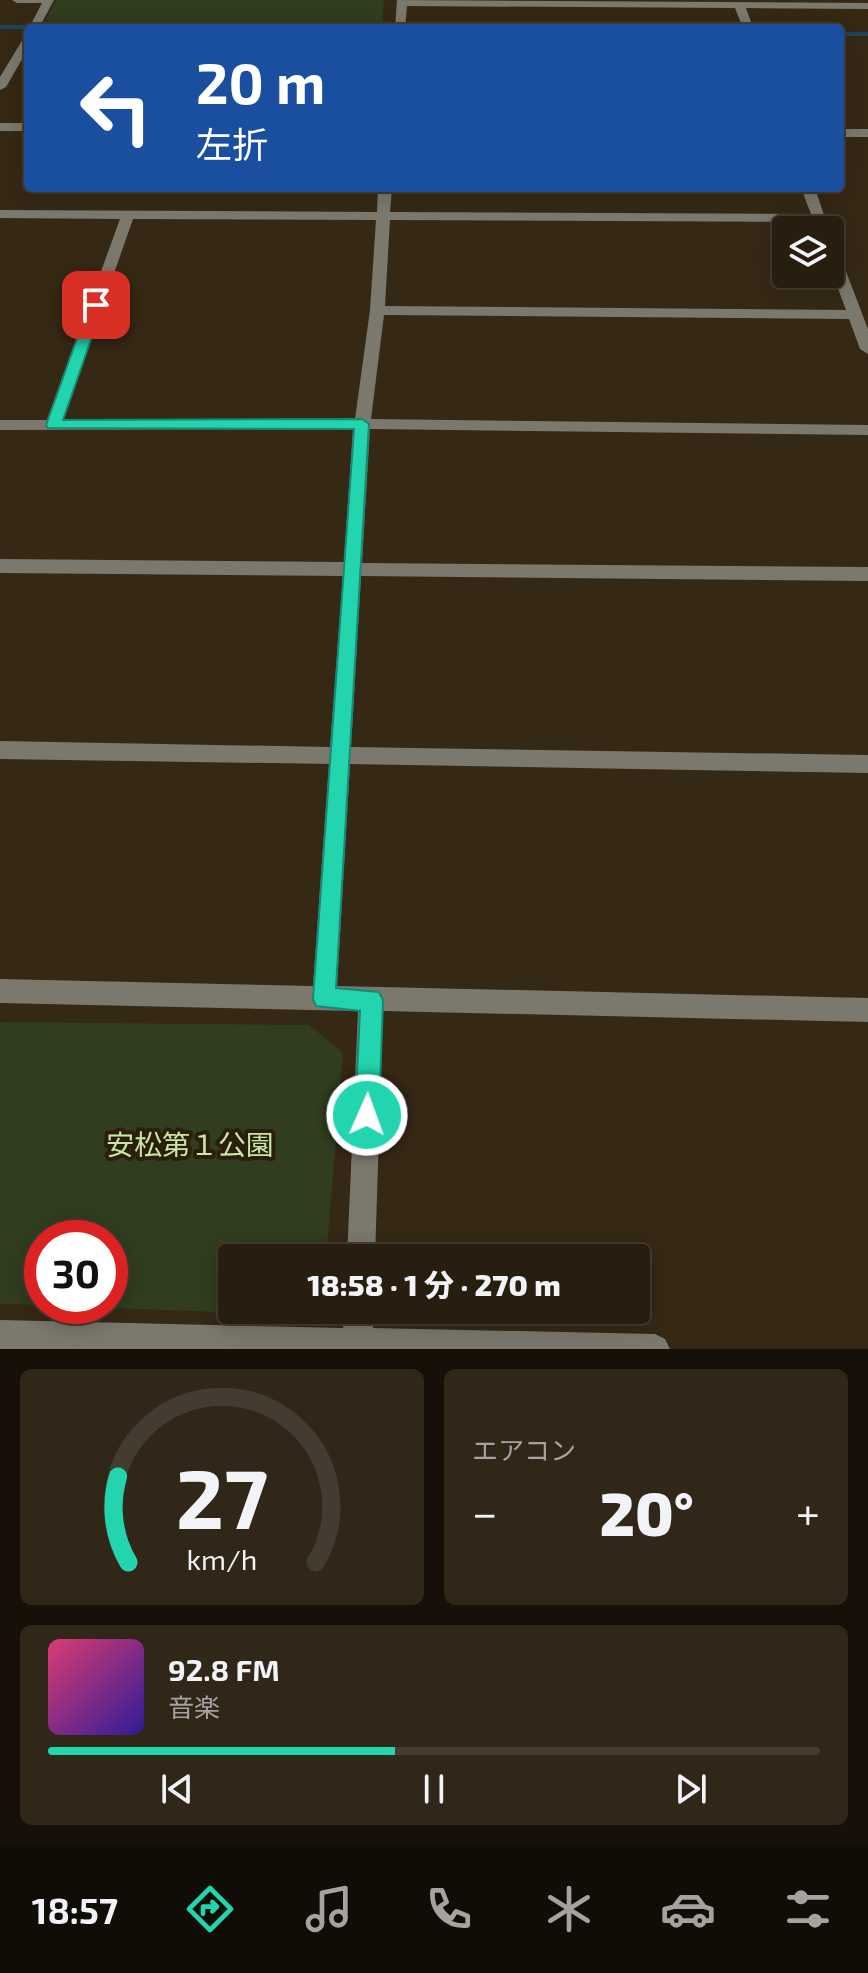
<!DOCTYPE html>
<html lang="ja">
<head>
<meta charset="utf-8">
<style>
  body { margin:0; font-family:"Exo 2","Noto Sans JP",sans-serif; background:#302719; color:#f1f3f6; height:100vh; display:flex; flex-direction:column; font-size:30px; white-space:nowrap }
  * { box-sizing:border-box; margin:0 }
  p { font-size:26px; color:#a5a29f }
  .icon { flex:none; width:44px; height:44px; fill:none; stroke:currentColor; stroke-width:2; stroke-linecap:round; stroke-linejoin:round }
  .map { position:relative; height:1349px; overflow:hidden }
  .details { display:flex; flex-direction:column; gap:20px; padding:20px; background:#161009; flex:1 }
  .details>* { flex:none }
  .banner { position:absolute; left:24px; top:24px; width:820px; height:168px; border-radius:8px; box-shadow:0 4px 20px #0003,0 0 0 2px #443c30; background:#1a4fa0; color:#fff; overflow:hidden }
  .fabs { position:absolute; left:772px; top:216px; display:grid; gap:16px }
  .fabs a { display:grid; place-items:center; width:72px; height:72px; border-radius:8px; background:#281e10; box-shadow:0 4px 20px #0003,0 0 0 2px #443c30; font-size:40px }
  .speed { position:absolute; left:24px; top:1220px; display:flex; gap:16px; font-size:40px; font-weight:700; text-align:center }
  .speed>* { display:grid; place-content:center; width:104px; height:104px; border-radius:50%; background:#281e10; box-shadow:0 4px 20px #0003,0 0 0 2px #443c30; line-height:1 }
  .speed .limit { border:12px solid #d22; background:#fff; color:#111 }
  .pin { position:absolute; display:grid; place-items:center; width:68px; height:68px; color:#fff; margin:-34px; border-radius:16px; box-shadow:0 4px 12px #0006 }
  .me { position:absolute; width:88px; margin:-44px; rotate:2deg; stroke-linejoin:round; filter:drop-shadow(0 0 6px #0008) }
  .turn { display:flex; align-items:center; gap:28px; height:168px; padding:0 40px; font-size:36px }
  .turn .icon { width:104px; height:104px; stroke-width:2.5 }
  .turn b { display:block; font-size:56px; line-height:68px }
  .big { font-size:60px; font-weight:800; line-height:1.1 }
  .details .widget { flex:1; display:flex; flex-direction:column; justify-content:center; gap:12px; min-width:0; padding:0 28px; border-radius:12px; background:#302719 }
  .details .dial { align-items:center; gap:0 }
  .dial svg { height:208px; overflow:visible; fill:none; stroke:#443c30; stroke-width:7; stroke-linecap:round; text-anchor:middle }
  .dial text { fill:#f1f3f6; stroke:none }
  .song { display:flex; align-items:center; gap:24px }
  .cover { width:96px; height:96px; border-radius:12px; background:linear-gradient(135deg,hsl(340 70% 55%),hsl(250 70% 35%)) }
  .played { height:8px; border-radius:4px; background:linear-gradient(90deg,#22d5af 45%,#443c30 45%) }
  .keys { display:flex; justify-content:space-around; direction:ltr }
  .heat { display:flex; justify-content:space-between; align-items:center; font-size:44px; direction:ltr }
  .details .tiles { flex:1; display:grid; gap:20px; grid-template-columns:1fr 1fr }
  .widget:last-child { grid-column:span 2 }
  .trip { position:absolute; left:218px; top:1244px; width:432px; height:80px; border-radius:8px; background:#281e10; box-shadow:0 4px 20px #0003,0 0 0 2px #443c30; font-weight:800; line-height:80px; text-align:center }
  .tab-bar { display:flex; height:128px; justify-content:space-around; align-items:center; background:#100c06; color:#a5a29f }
  .tab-bar .icon { width:56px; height:56px }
  .tab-bar .current { color:#22d5af }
  .tab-bar b { font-size:36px; color:#f1f3f6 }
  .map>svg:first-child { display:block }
  .green { fill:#303d1f }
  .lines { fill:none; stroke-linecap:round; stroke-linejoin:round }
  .stream { fill:#1e455d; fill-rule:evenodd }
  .minor { fill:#7b786d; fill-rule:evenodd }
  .route { fill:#22d5af; stroke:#168a72; stroke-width:2 }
  .labels { text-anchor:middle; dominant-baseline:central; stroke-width:8; stroke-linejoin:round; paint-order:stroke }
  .near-park-label { font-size:28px; fill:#c8e6a5; stroke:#2b1e0b }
</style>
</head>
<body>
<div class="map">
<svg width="868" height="1349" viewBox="0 0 868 1349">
  <rect width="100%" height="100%" fill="#352815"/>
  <path class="green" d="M 56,0 L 384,0 L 382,26 L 51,25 L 46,19 Z
    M 0,1022 L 309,1025 L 343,1053 L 326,1258 L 232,1258 L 232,1310 L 299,1310 L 294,1315 L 61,1306 L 110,1306 L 110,1238 L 42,1238 L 42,1305 L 0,1304 Z"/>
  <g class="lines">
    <path class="stream" d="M 0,25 L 150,26 L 153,28 L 0,29 Z
      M 840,32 L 868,32 L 868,36 L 840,36 Z"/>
    <path class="minor" d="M 12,0 L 54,0 L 39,28 L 29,28 L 42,3 L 17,3 Z
      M 397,0 L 868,3 L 868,9 L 746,8 L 753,28 L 743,28 L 735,8 L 407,6 L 405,28 L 395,28 Z
      M 28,36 L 28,49 L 6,87 L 0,90 L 0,77 L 23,39 Z
      M 0,123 L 28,123 L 28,131 L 0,131 Z
      M 840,129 L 868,129 L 868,137 L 840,137 Z
      M 378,188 L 392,188 L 390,212 L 811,214 L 801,188 L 815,188 L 829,230 L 817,230 L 814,222 L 390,220 L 385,306 L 846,310 L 830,267 L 830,244 L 837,248 L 868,329 L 868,354 L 860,349 L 849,319 L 384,315 L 371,419 L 868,425 L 868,435 L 370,429 L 362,563 L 868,567 L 868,581 L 361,576 L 351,747 L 868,755 L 868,773 L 350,764 L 337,986 L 868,998 L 868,1022 L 383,1011 L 375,1258 L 347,1258 L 358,1011 L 0,1003 L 0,979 L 313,986 L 329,764 L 0,759 L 0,741 L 330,747 L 343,576 L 0,573 L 0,559 L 344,562 L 353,429 L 0,430 L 0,420 L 47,420 L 120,219 L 0,218 L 0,210 L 377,212 ZM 133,219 L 376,220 L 370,310 L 355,419 L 63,419 Z
      M 344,1310 L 374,1310 L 373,1328 L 655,1334 L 665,1339 L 670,1349 L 0,1349 L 0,1320 L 343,1328 Z"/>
  </g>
  <path class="route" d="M 96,301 L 103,305 L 63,420 L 362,419 L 369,424 L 336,988 L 379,992 L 383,1000 L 379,1115 L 375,1123 L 367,1127 L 358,1123 L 355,1115 L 360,1011 L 316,1006 L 313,999 L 354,429 L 48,428 L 46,425 L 89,305 Z"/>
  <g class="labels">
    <g class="near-park-label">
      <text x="190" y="1144">安松第１公園</text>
    </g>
  </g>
</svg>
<div class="fabs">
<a><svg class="icon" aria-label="layers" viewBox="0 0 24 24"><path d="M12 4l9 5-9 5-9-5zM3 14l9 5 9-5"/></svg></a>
</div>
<div class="speed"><div class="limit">30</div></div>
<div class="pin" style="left:96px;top:305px;background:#d93025"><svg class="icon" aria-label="arrive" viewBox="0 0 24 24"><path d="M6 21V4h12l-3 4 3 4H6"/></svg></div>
<svg class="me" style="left:367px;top:1115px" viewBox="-20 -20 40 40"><circle r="17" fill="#22d5af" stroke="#fff" stroke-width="3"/><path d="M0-11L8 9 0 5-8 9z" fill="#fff"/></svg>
<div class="trip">18:58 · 1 分 · 270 m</div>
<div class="banner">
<div class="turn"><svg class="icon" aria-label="left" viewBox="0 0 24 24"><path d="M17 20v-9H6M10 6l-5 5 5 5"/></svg><div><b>20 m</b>左折</div></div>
</div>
</div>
<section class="details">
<div class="tiles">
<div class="widget dial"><svg viewBox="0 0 100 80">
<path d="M14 69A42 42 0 1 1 86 69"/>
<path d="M14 69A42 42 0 0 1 10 36" stroke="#22d5af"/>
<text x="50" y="56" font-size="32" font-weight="700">27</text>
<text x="50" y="72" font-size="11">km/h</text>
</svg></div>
<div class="widget"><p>エアコン</p>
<div class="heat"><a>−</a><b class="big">20°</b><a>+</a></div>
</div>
<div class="widget">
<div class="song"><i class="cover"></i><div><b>92.8 FM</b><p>音楽</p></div></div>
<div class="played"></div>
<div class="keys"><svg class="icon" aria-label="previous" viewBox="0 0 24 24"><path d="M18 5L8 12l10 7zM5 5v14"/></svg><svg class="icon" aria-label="pause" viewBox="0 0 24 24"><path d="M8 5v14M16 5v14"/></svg><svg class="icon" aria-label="next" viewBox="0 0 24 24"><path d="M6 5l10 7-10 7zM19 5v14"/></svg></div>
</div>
</div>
</section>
<nav class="tab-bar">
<b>18:57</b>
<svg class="icon current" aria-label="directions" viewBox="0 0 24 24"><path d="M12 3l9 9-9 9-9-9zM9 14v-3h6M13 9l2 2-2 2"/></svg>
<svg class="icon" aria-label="music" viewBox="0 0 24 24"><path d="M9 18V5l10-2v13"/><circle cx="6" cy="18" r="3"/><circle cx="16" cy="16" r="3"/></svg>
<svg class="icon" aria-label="phone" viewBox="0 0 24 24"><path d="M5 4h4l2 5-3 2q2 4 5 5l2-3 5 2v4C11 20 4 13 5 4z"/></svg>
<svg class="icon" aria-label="climate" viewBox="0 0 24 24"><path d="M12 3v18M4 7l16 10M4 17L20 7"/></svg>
<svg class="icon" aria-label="car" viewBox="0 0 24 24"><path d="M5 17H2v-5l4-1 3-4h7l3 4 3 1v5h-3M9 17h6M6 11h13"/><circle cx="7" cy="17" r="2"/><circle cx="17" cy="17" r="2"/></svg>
<svg class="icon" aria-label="filters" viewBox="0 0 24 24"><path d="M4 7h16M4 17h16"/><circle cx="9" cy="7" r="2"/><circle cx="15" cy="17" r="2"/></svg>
</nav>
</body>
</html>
